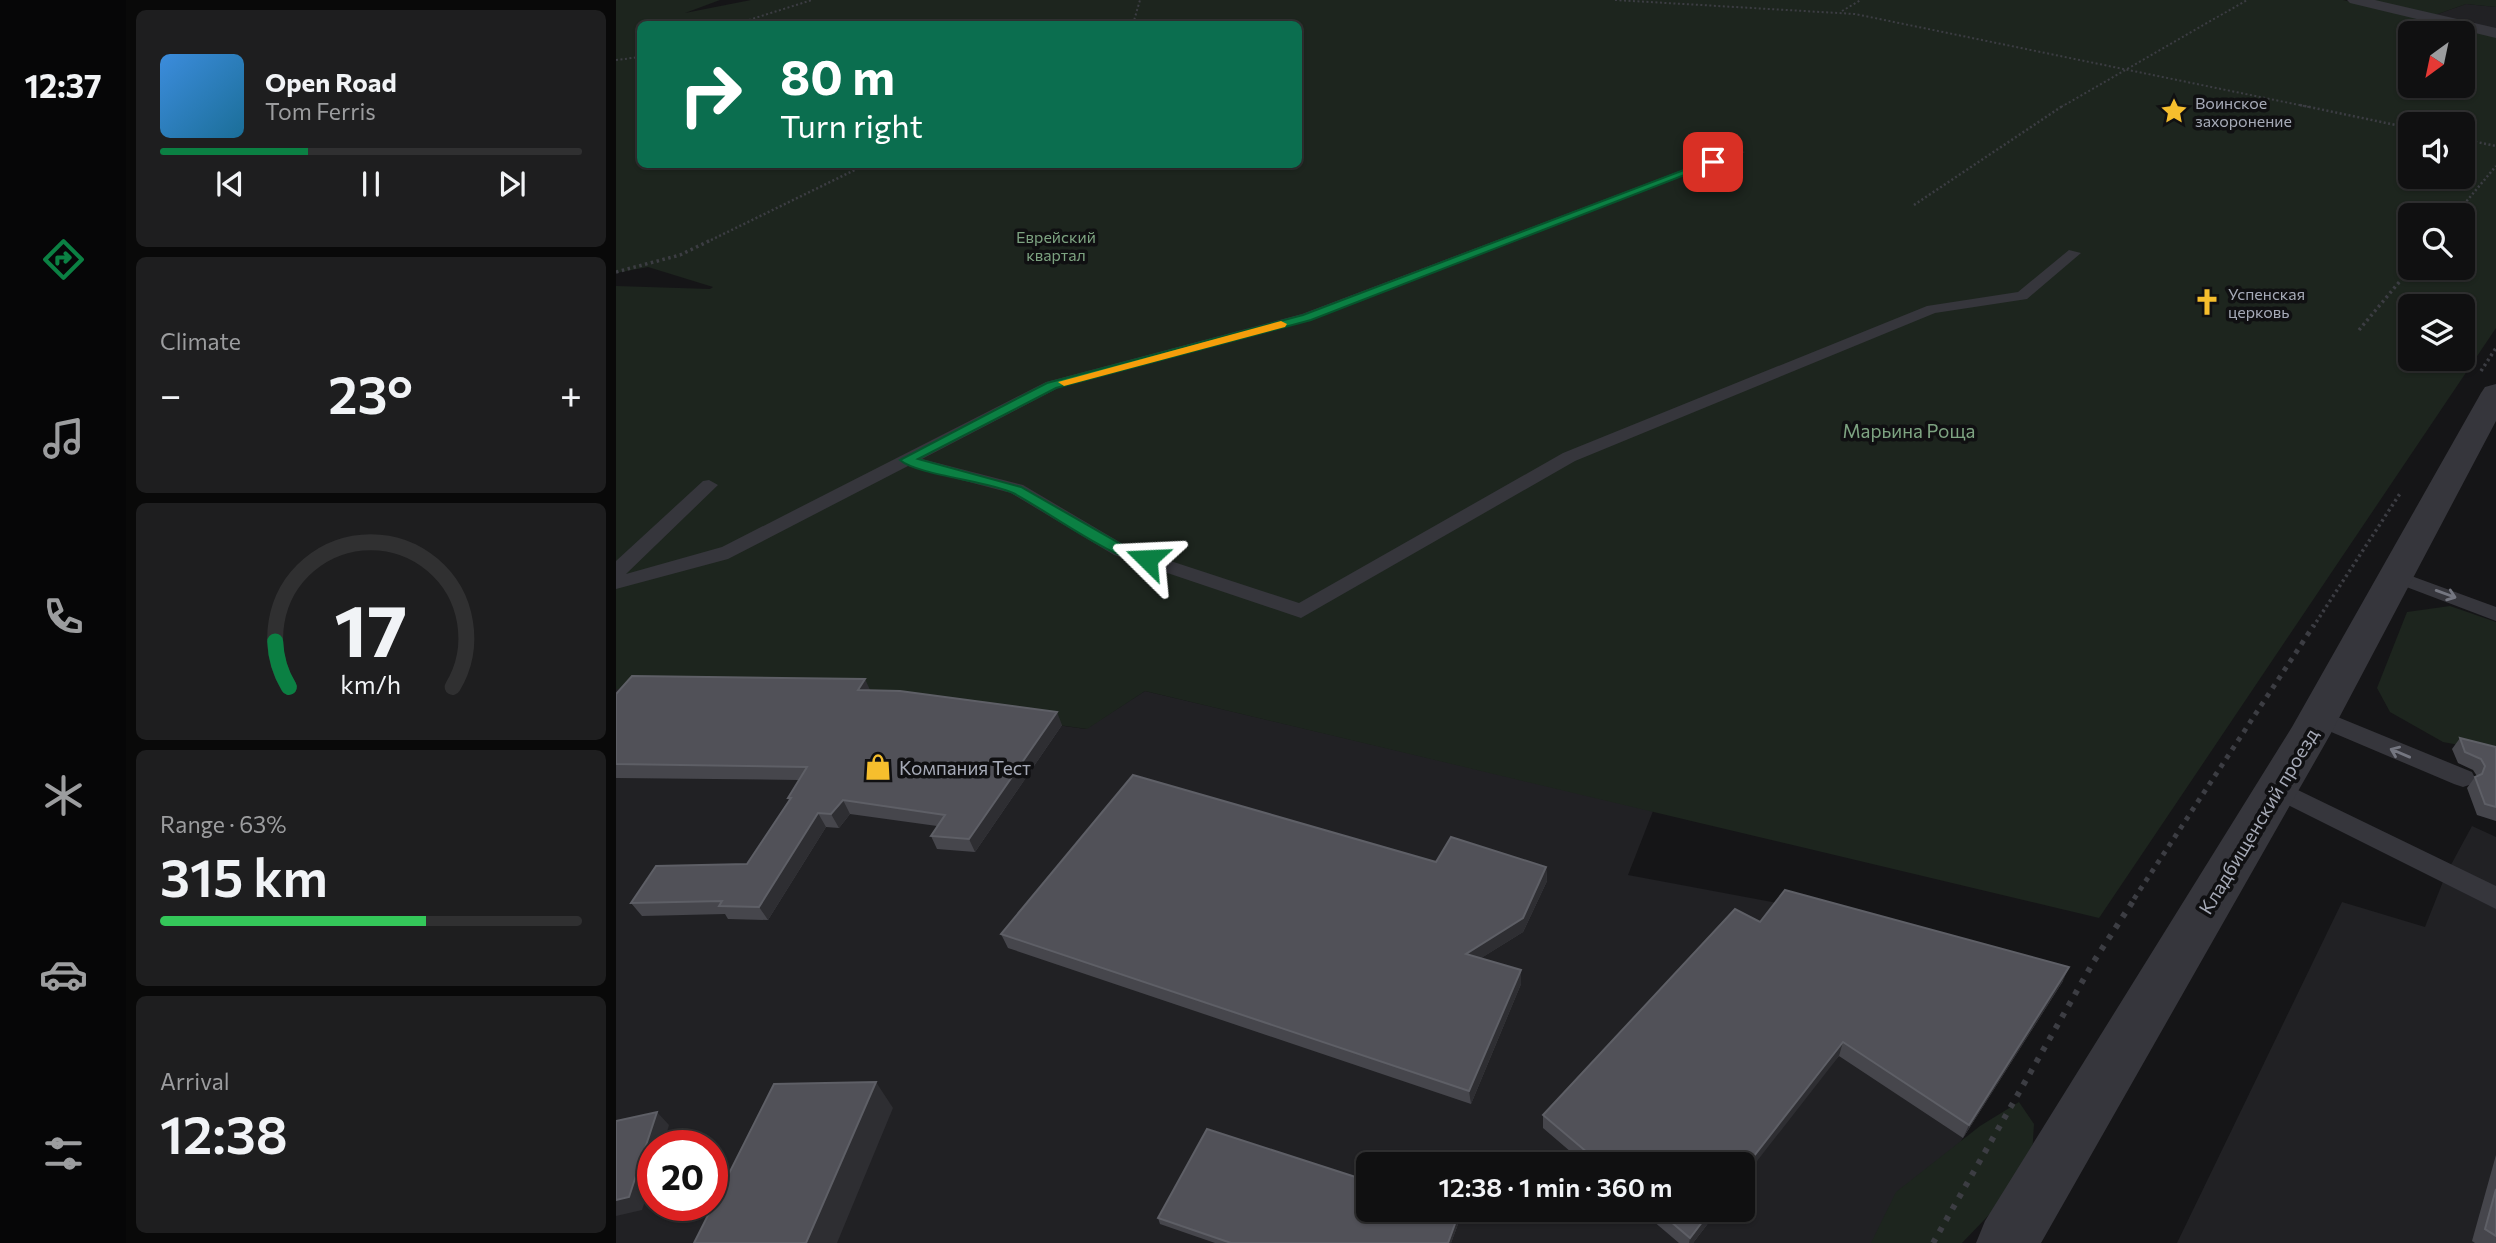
<!DOCTYPE html>
<html lang="en">
<head>
<meta charset="utf-8">
<style>
  body { margin:0; font-family:Commissioner,sans-serif; background:#1e1e1f; color:#f1f3f6; height:100vh; display:flex; flex-direction:column; font-size:26px; white-space:nowrap }
  * { box-sizing:border-box; margin:0 }
  p { font-size:23px; color:#9c9d9f }
  .icon { flex:none; width:38px; height:38px; fill:none; stroke:currentColor; stroke-width:2; stroke-linecap:round; stroke-linejoin:round }
  .map { position:relative; flex:1; overflow:hidden }
  .details { display:flex; flex-direction:column; gap:10px; padding:10px; background:#090909; width:490px }
  .details>* { flex:none }
  .guide { position:absolute; left:21px; top:21px; width:665px; height:147px; border-radius:10px; box-shadow:0 2px 5px #0004,0 0 0 2px #303031; background:#0b6e4f; color:#fff; overflow:hidden }
  .needle { width:46px; rotate:213deg }
  .controls { position:absolute; left:1782px; top:21px; display:grid; gap:14px }
  .controls a { display:grid; place-items:center; width:77px; height:77px; border-radius:10px; background:#101011; box-shadow:0 2px 5px #0004,0 0 0 2px #303031; font-size:35px }
  .speed { position:absolute; left:21px; top:1130px; display:flex; gap:14px; font-size:35px; font-weight:700; text-align:center }
  .speed>* { display:grid; place-content:center; width:91px; height:91px; border-radius:50%; background:#101011; box-shadow:0 2px 5px #0004,0 0 0 2px #303031; line-height:1 }
  .speed .limit { border:10px solid #d22; background:#fff; color:#111 }
  .pin { position:absolute; display:grid; place-items:center; width:60px; height:60px; color:#fff; margin:-30px; border-radius:14px; box-shadow:0 4px 10px #0006 }
  .me { position:absolute; width:77px; margin:-38px; rotate:291deg; stroke-linejoin:round; filter:drop-shadow(0 0 5px #0008) }
  .turn { display:flex; align-items:center; gap:24px; height:147px; padding:0 28px; font-size:32px }
  .turn .icon { width:91px; height:91px; stroke-width:2.5 }
  .turn b { display:block; font-size:49px; line-height:60px }
  .big { font-size:52px; font-weight:600; line-height:1.1 }
  .details .card { flex:1; display:flex; flex-direction:column; justify-content:center; gap:10px; min-width:0; padding:0 24px; border-radius:10px; background:#1e1e1f }
  .details .dial { align-items:center; gap:0 }
  .dial svg { height:182px; overflow:visible; fill:none; stroke:#303031; stroke-width:7; stroke-linecap:round; text-anchor:middle }
  .dial text { fill:#f1f3f6; stroke:none }
  .song { display:flex; align-items:center; gap:21px }
  .cover { width:84px; height:84px; border-radius:10px; background:linear-gradient(135deg,hsl(210 70% 55%),hsl(200 70% 35%)) }
  .played { height:7px; border-radius:4px; background:linear-gradient(90deg,#0b8043 35%,#303031 35%) }
  .keys { display:flex; justify-content:space-around; direction:ltr }
  .heat { display:flex; justify-content:space-between; align-items:center; font-size:38px; direction:ltr }
  .charge { height:10px; border-radius:5px; background:linear-gradient(90deg,#34c759 63%,#303031 0) }
  .trip { position:absolute; left:740px; top:1152px; width:399px; height:70px; border-radius:10px; background:#101011; box-shadow:0 2px 5px #0004,0 0 0 2px #303031; font-weight:600; line-height:70px; text-align:center }
  main { display:flex; flex:1; min-height:0 }
  .tabs { display:flex; flex-direction:column; width:126px; justify-content:space-around; align-items:center; background:#060607; color:#9c9d9f }
  .tabs .icon { width:49px; height:49px }
  .tabs .selected { color:#0b8043 }
  .tabs b { font-size:32px; color:#f1f3f6 }
  .map>svg:first-child { display:block }
  .built { fill:#212124; fill-rule:evenodd }
  .green { fill:#1d251e; fill-rule:evenodd }
  .lines { fill:none; stroke-linecap:round; stroke-linejoin:round }
  .path-far4 { stroke:#3c3d43; stroke-width:2; stroke-dasharray:2 2.5; stroke-linecap:butt }
  .path-far3 { stroke:#3c3d43; stroke-width:2.5; stroke-dasharray:2 2.5; stroke-linecap:butt }
  .path-far2 { stroke:#3c3d43; stroke-width:3.5; stroke-dasharray:2.5 3.5; stroke-linecap:butt }
  .path-far1 { stroke:#3c3d43; stroke-width:5; stroke-dasharray:4.5 6; stroke-linecap:butt }
  .path { stroke:#3c3d43; stroke-width:6; stroke-dasharray:5 8; stroke-linecap:butt }
  .service { fill:#36363c; fill-rule:evenodd }
  .minor { fill:#36363c; fill-rule:evenodd }
  .tertiary { fill:#36363c; fill-rule:evenodd }
  .wall { fill:#46464c }
  .shaded-wall { fill:#2e2e32 }
  .building { fill:#515158; stroke:#5e5f66; stroke-width:2 }
  .oneway { stroke:#747680 }
  .route { fill:#0b8043; stroke:#07532c; stroke-width:2 }
  .slow { fill:#f59e0b }
  .labels { text-anchor:middle; dominant-baseline:central; stroke-width:7; stroke-linejoin:round; paint-order:stroke }
  .far-poi-label { font-size:16px; fill:#a6aab7; stroke:#101012; text-anchor:start }
  .far-park-label { font-size:16px; fill:#7da381; stroke:#101012 }
  .park-label { font-size:19px; fill:#7da381; stroke:#101012 }
  .poi-label { font-size:19px; fill:#a6aab7; stroke:#101012; text-anchor:start }
  .street-label { font-size:19px; fill:#a6aab7; stroke:#101012 }
</style>
</head>
<body>
<main>
<nav class="tabs">
<b>12:37</b>
<svg class="icon selected" aria-label="directions" viewBox="0 0 24 24"><path d="M12 3l9 9-9 9-9-9zM9 14v-3h6M13 9l2 2-2 2"/></svg>
<svg class="icon" aria-label="music" viewBox="0 0 24 24"><path d="M9 18V5l10-2v13"/><circle cx="6" cy="18" r="3"/><circle cx="16" cy="16" r="3"/></svg>
<svg class="icon" aria-label="phone" viewBox="0 0 24 24"><path d="M5 4h4l2 5-3 2q2 4 5 5l2-3 5 2v4C11 20 4 13 5 4z"/></svg>
<svg class="icon" aria-label="climate" viewBox="0 0 24 24"><path d="M12 3v18M4 7l16 10M4 17L20 7"/></svg>
<svg class="icon" aria-label="car" viewBox="0 0 24 24"><path d="M5 17H2v-5l4-1 3-4h7l3 4 3 1v5h-3M9 17h6M6 11h13"/><circle cx="7" cy="17" r="2"/><circle cx="17" cy="17" r="2"/></svg>
<svg class="icon" aria-label="filters" viewBox="0 0 24 24"><path d="M4 7h16M4 17h16"/><circle cx="9" cy="7" r="2"/><circle cx="15" cy="17" r="2"/></svg>
</nav>
<section class="details">
<div class="card">
<div class="song"><i class="cover"></i><div><b>Open Road</b><p>Tom Ferris</p></div></div>
<div class="played"></div>
<div class="keys"><svg class="icon" aria-label="previous" viewBox="0 0 24 24"><path d="M18 5L8 12l10 7zM5 5v14"/></svg><svg class="icon" aria-label="pause" viewBox="0 0 24 24"><path d="M8 5v14M16 5v14"/></svg><svg class="icon" aria-label="next" viewBox="0 0 24 24"><path d="M6 5l10 7-10 7zM19 5v14"/></svg></div>
</div>
<div class="card"><p>Climate</p>
<div class="heat"><a>−</a><b class="big">23°</b><a>+</a></div>
</div>
<div class="card dial"><svg viewBox="0 0 100 80">
<path d="M14 69A42 42 0 1 1 86 69"/>
<path d="M14 69A42 42 0 0 1 8 49" stroke="#0b8043"/>
<text x="50" y="56" font-size="32" font-weight="700">17</text>
<text x="50" y="72" font-size="11">km/h</text>
</svg></div>
<div class="card"><p>Range · 63%</p><b class="big">315 km</b><div class="charge"></div></div>
<div class="card"><p>Arrival</p><b class="big">12:38</b></div>
</section>
<div class="map">
<svg width="1880" height="1243" viewBox="0 0 1880 1243">
  <rect width="100%" height="100%" fill="#151517"/>
  <path class="built" d="M 1850,4 L 1880,7 L 1880,32 L 1819,15 Z
    M 0,689 L 255,692 L 291,704 L 470,729 L 529,691 L 1037,811 L 1012,875 L 1166,904 L 1447,981 L 1280,1243 L 0,1243 ZM 37,1146 L 96,1146 L 96,1206 L 37,1206 ZM 752,1164 L 1127,1164 L 1127,1209 L 752,1209 Z
    M 1856,826 L 1880,837 L 1880,1243 L 1561,1243 L 1726,902 L 1809,927 L 1830,874 Z"/>
  <path class="green" d="M 0,0 L 104,0 L 69,13 L 135,0 L 1727,0 L 1880,35 L 1880,328 L 1483,918 L 529,691 L 471,729 L 291,704 L 254,692 L 0,689 L 0,286 L 94,289 L 97,287 L 32,267 L 0,273 ZM 24,24 L 682,24 L 682,164 L 24,164 ZM 1794,33 L 1846,33 L 1846,86 L 1794,86 ZM 1794,124 L 1846,124 L 1846,177 L 1794,177 ZM 1794,215 L 1846,215 L 1846,268 L 1794,268 ZM 1794,306 L 1846,306 L 1846,359 L 1794,359 Z
    M 1754,0 L 1880,0 L 1880,7 L 1850,4 L 1819,15 Z
    M 1834,606 L 1880,622 L 1880,752 L 1827,742 L 1774,712 L 1761,688 L 1791,612 Z
    M 1403,1102 L 1418,1124 L 1415,1171 L 1346,1243 L 1255,1243 L 1280,1192 L 1364,1126 Z"/>
  <g class="lines">
    <path class="path-far4" d="M 999,0 L 1239,14 L 1693,107
      M 1226,11 L 1245,0
      M 120,24 L 196,0
      M 517,24 L 524,0
      M 0,60 L 24,57
      M 1445,107 L 1631,0"/>
    <path class="path-far3" d="M 1684,105 L 1794,128
      M 1846,139 L 1880,146
      M 1298,205 L 1448,105
      M 1839,215 L 1880,166
      M 91,242 L 251,164"/>
    <path class="path-far2" d="M 0,272 L 64,255 L 95,240
      M 1743,330 L 1795,268
      M 1865,371 L 1880,348
      M 1697,627 L 1785,492"/>
    <path class="path-far1" d="M 1518,899 L 1698,625"/>
    <path class="path" d="M 1317,1243 L 1478,961 L 1519,898"/>
    <path class="service" d="M 1119,150 L 1129,152 L 696,320 L 442,388 L 306,459 L 407,485 L 512,547 L 683,603 L 947,453 L 1311,306 L 1402,292 L 1453,250 L 1465,253 L 1411,299 L 1319,313 L 959,461 L 685,618 L 498,555 L 395,493 L 292,466 L 112,559 L 0,589 L 0,561 L 87,481 L 93,480 L 102,485 L 10,574 L 106,547 L 430,382 L 686,314 Z
      M 1779,570 L 1880,607 L 1880,621 L 1772,580 L 1769,576 L 1772,572 Z
      M 1702,709 L 1856,772 L 1859,778 L 1856,784 L 1847,787 L 1838,784 L 1694,723 L 1691,717 L 1694,711 Z
      M 1661,780 L 1880,886 L 1880,909 L 1652,795 L 1649,789 L 1652,783 Z"/>
    <path class="minor" d="M 1731,0 L 1759,0 L 1880,28 L 1880,38 L 1734,3 Z"/>
    <path class="tertiary" d="M 1880,384 L 1880,421 L 1714,735 L 1425,1243 L 1360,1243 L 1369,1221 L 1676,727 L 1865,393 L 1869,387 Z"/>
  </g>
  <path class="wall" d="M 255,691 L 446,725 L 359,852 L 321,849 L 315,836 L 321,826 L 234,814 L 223,828 L 210,827 L 152,920 L 112,919 L 109,914 L 26,916 L 15,903 L 131,864 L 173,800 L 172,798 L 183,780 L 0,778 L 0,694 Z
    M 1844,738 L 1880,747 L 1880,821 L 1861,815 L 1851,788 L 1859,777 L 1861,776 L 1857,770 L 1842,763 L 1836,749 Z
    M 820,862 L 930,867 L 931,881 L 907,932 L 865,958 L 905,984 L 855,1104 L 392,948 L 385,934 Z
    M 1144,922 L 1447,981 L 1347,1138 L 1223,1056 L 1127,1164 L 969,1164 L 927,1128 L 927,1115 Z
    M 1880,1155 L 1880,1243 L 1859,1243 L 1856,1241 Z
    M 1023,1209 L 1103,1209 L 1077,1243 L 1063,1243 Z
    M 844,1210 L 845,1216 L 835,1243 L 599,1243 L 544,1224 L 542,1218 Z"/>
  <path class="shaded-wall" d="M 249,679 L 255,692 L 242,690 Z
    M 441,712 L 446,725 L 359,852 L 353,839 Z
    M 227,800 L 234,814 L 223,828 L 215,814 Z
    M 202,813 L 210,827 L 152,920 L 143,907 Z
    M 930,867 L 931,881 L 907,932 L 851,967 L 850,954 Z
    M 1453,967 L 1447,981 L 1347,1138 L 1353,1125 Z
    M 905,970 L 905,984 L 855,1104 L 853,1091 Z
    M 1227,1042 L 1223,1056 L 1127,1179 L 1127,1170 Z
    M 260,1082 L 277,1108 L 221,1243 L 190,1243 Z
    M 41,1112 L 53,1125 L 47,1146 L 37,1146 L 37,1177 L 26,1210 L 0,1216 L 0,1200 Z
    M 1096,1209 L 1103,1209 L 1077,1243 L 1073,1243 L 1074,1238 Z
    M 844,1210 L 845,1216 L 835,1243 L 832,1243 Z"/>
  <path class="building" d="M 16,676 L 249,679 L 242,690 L 284,691 L 441,712 L 353,839 L 315,836 L 329,815 L 227,800 L 215,814 L 202,813 L 143,907 L 103,906 L 106,901 L 15,903 L 40,866 L 131,864 L 175,798 L 172,798 L 191,767 L 0,764 L 0,694 Z
    M 1844,738 L 1880,747 L 1880,807 L 1869,804 L 1859,777 L 1866,774 L 1869,766 L 1865,759 L 1849,752 Z
    M 517,775 L 820,862 L 835,837 L 930,867 L 907,918 L 850,954 L 905,970 L 853,1091 L 385,934 Z
    M 1169,890 L 1453,967 L 1353,1125 L 1227,1042 L 1127,1170 L 1127,1164 L 985,1164 L 927,1115 L 1119,909 L 1144,922 Z
    M 260,1082 L 190,1243 L 78,1243 L 158,1084 Z
    M 41,1112 L 13,1197 L 0,1200 L 0,1121 Z
    M 591,1129 L 752,1181 L 752,1209 L 844,1210 L 832,1243 L 615,1243 L 542,1218 Z
    M 1880,1189 L 1880,1236 L 1869,1229 Z
    M 1040,1209 L 1096,1209 L 1074,1238 Z"/>
  <defs><path id="oneway-shaft" d="M-6 0H5M1.5-3L5.5 0L1.5 3" fill="none" stroke-width="1.6" stroke-linecap="round" stroke-linejoin="round" transform="scale(1.75)"/></defs>
  <g class="oneway">
    <use href="#oneway-shaft" transform="translate(1830 594) rotate(20)"/>
    <use href="#oneway-shaft" transform="translate(1784 753) rotate(-157)"/>
  </g>
  <path class="route" d="M 1094,160 L 1102,162 L 695,320 L 440,388 L 302,459 L 405,487 L 510,547 L 536,556 L 536,562 C 508,569 426,507 397,493 C 372,481 301,475 284,460 L 431,383 L 687,315 Z"/>
  <path class="slow" d="M 665,321 L 671,324 L 669,327 L 448,386 L 442,382 Z"/>
  <defs>
    <symbol id="sight-bare" viewBox="-9 -9 18 18"><path d="M0-6L1.8-2.2L6-1.7L2.9 1.2L3.7 5.4L0 3.3L-3.7 5.4L-2.9 1.2L-6-1.7L-1.8-2.2Z" fill="#f6be2d" stroke="#101012" stroke-width="2.5" paint-order="stroke"/></symbol>
    <symbol id="church-bare" viewBox="-9 -9 18 18"><path d="M-1.2-6h2.4v3.5h3.3v2.4h-3.3V6h-2.4V-.1h-3.3v-2.4h3.3Z" fill="#f6be2d" stroke="#101012" stroke-width="2.5" paint-order="stroke"/></symbol>
    <symbol id="shop-bare" viewBox="-9 -9 18 18"><path d="M-5-2.5h2.3a2.7 3.5 0 0 1 5.4 0H5L5.5 6h-11ZM-1.5-2.5h3a1.5 2.3 0 0 0-3 0Z" fill="#f6be2d" stroke="#101012" stroke-width="2.5" paint-order="stroke"/></symbol>
  </defs>
  <g fill-rule="evenodd">
    <use href="#sight-bare" x="1539" y="92" width="38" height="38"/>
    <use href="#church-bare" x="1572" y="283" width="38" height="38"/>
    <use href="#shop-bare" x="243" y="748" width="38" height="38"/>
  </g>
  <g class="labels">
    <g class="far-poi-label">
      <text x="1579" y="102">Воинское<tspan x="1579" dy="18">захоронение</tspan></text>
      <text x="1612" y="293">Успенская<tspan x="1612" dy="18">церковь</tspan></text>
    </g>
    <g class="far-park-label">
      <text x="440" y="236">Еврейский<tspan x="440" dy="18">квартал</tspan></text>
    </g>
    <g class="park-label">
      <text x="1293" y="430">Марьина Роща</text>
    </g>
    <g class="poi-label">
      <text x="283" y="767">Компания Тест</text>
    </g>
    <g class="street-label">
      <text transform="translate(1642 821) rotate(-59)">Кладбищенский проезд</text>
    </g>
  </g>
</svg>
<div class="controls">
<a><svg class="needle" viewBox="-14 -14 28 28"><path d="M0-13l5 13h-10z" fill="#e53935"/><path d="M0 13l5-13h-10z" fill="#9c9d9f"/></svg></a>
<a><svg class="icon" aria-label="sound" viewBox="0 0 24 24"><path d="M4 9h4l5-4v14l-5-4H4zM17 9q2 3 0 6"/></svg></a>
<a><svg class="icon" aria-label="search" viewBox="0 0 24 24"><circle cx="10" cy="10" r="6"/><path d="M15 15l6 6"/></svg></a>
<a><svg class="icon" aria-label="layers" viewBox="0 0 24 24"><path d="M12 4l9 5-9 5-9-5zM3 14l9 5 9-5"/></svg></a>
</div>
<div class="speed"><div class="limit">20</div></div>
<div class="pin" style="left:1097px;top:162px;background:#d93025"><svg class="icon" aria-label="arrive" viewBox="0 0 24 24"><path d="M6 21V4h12l-3 4 3 4H6"/></svg></div>
<svg class="me" style="left:531px;top:559px" viewBox="-20 -20 40 40"><path d="M0-17L14 15 0 8-14 15z" fill="#0b8043" stroke="#fff" stroke-width="4"/></svg>
<div class="trip">12:38 · 1 min · 360 m</div>
<div class="guide">
<div class="turn"><svg class="icon" aria-label="right" viewBox="0 0 24 24"><path d="M7 20v-9h11M14 6l5 5-5 5"/></svg><div><b>80 m</b>Turn right</div></div>
</div>
</div>
</main>
</body>
</html>
